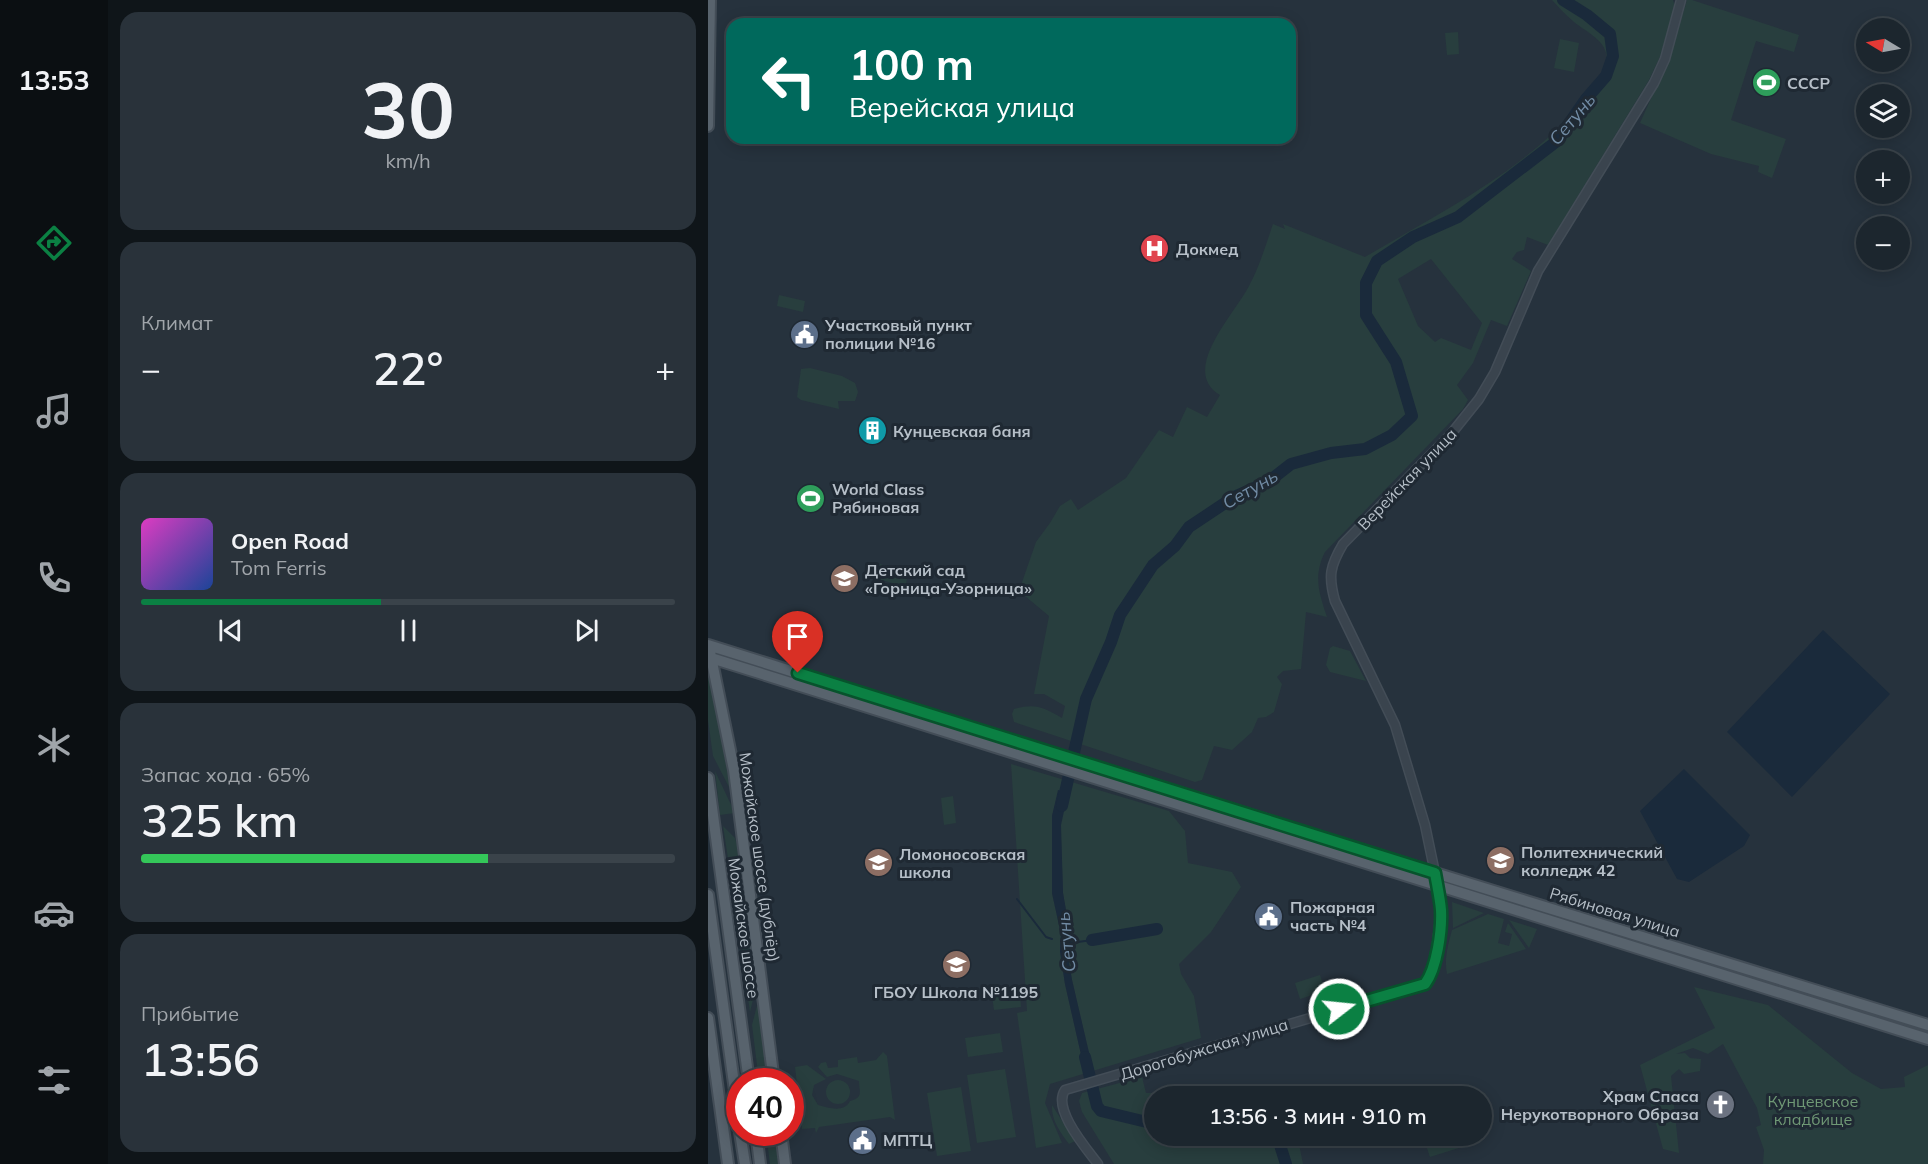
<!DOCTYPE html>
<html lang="ru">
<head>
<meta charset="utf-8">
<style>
  body { margin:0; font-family:Mulish,sans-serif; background:#29323a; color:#f1f3f6; height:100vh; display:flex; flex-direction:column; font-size:22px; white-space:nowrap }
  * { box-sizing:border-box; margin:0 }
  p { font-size:20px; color:#a0a5aa }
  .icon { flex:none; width:33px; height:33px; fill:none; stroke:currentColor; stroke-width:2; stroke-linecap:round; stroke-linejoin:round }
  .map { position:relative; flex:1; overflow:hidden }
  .side { display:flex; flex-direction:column; gap:12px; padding:12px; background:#0f1519; width:600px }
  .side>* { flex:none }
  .top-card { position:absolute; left:18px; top:18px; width:570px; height:126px; border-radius:18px; box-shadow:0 3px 15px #0003,0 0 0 2px #3a434a; background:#00695c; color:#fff; overflow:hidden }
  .needle { width:39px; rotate:280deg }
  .controls { position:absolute; left:1148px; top:18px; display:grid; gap:12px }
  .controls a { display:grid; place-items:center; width:54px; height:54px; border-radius:50%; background:#1c262e; box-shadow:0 3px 15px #0003,0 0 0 2px #3a434a; font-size:30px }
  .speed { position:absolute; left:18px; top:1068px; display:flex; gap:12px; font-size:30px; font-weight:700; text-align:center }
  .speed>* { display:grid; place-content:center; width:78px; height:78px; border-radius:50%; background:#1c262e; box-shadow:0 3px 15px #0003,0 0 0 2px #3a434a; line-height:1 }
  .speed .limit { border:9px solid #d22; background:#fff; color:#111 }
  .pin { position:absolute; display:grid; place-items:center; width:51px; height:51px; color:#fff; margin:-62px -26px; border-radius:50% 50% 50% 0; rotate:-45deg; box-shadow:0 0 6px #0007 }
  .pin .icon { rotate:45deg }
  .me { position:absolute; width:66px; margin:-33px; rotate:74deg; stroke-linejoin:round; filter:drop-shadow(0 0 4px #0008) }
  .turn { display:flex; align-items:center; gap:21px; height:126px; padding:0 24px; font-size:27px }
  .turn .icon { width:78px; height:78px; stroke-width:2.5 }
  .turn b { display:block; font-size:42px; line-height:51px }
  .big { font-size:45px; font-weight:600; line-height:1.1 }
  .side .card { flex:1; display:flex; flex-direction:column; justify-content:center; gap:9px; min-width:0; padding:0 21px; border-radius:18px; background:#29323a }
  .side .dial { align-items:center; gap:0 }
  .dial b { font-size:78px; line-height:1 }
  .song { display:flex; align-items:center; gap:18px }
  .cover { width:72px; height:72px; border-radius:9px; background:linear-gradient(135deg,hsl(310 70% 55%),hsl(220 70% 35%)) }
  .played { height:6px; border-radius:3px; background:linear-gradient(90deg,#0b8043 45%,#3a434a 45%) }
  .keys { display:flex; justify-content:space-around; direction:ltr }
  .heat { display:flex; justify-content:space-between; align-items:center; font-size:33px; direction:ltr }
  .charge { height:9px; border-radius:4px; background:linear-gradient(90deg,#34c759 65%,#3a434a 0) }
  .trip { position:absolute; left:436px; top:1086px; width:348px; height:60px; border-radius:30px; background:#1c262e; box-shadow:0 3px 15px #0003,0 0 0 2px #3a434a; font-weight:600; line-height:60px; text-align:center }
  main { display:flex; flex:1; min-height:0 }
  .tab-bar { display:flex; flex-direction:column; width:108px; justify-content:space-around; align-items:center; background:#0b0f12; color:#a0a5aa }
  .tab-bar .icon { width:42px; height:42px }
  .tab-bar .current { color:#0b8043 }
  .tab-bar b { font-size:27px; color:#f1f3f6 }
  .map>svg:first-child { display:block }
  .green { fill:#283e3e; fill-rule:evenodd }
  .water { fill:#1a2a3b }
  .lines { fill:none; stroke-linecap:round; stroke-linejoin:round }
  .stream { stroke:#1a2a3b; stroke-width:2 }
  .river { stroke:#1a2a3b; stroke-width:12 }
  .minor-casing { stroke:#434d57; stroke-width:11 }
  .major-casing { stroke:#434d57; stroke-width:14 }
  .minor { stroke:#3a444e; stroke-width:8 }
  .major { stroke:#58636d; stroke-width:10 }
  .route-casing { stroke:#07532c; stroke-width:15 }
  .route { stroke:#0b8043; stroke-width:10 }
  .labels { text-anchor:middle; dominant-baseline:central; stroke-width:6; stroke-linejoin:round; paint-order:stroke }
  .poi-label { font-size:16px; font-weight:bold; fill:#b6bfc8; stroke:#1f2933; text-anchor:start }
  .street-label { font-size:16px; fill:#b6bfc8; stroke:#1f2933 }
  .park-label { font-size:16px; fill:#6f9875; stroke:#1f2933 }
  .water-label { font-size:18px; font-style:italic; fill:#728ca5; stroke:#1f2933 }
</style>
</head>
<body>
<main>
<nav class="tab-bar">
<b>13:53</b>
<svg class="icon current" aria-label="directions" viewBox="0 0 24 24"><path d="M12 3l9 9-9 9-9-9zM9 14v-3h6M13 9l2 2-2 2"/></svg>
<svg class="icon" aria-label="music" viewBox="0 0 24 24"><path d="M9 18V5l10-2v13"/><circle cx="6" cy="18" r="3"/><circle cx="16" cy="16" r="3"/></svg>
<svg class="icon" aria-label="phone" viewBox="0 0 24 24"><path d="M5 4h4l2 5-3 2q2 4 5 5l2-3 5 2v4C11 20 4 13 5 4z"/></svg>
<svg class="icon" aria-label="climate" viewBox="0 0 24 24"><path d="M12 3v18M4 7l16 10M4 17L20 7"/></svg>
<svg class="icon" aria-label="car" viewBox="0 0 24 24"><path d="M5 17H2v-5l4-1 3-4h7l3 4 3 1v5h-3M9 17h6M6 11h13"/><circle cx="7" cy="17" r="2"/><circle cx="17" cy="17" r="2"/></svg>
<svg class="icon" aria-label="filters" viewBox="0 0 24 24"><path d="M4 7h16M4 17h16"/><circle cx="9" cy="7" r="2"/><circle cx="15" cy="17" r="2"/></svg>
</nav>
<section class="side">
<div class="card dial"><b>30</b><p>km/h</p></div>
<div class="card"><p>Климат</p>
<div class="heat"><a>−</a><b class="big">22°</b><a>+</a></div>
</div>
<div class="card">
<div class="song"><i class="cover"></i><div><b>Open Road</b><p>Tom Ferris</p></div></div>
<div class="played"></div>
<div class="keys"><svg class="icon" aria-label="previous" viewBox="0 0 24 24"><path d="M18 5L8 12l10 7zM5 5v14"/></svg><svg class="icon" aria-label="pause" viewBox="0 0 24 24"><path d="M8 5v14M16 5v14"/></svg><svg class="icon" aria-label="next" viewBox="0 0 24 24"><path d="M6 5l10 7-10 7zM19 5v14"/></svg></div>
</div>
<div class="card"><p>Запас хода · 65%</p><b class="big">325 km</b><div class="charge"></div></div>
<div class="card"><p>Прибытие</p><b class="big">13:56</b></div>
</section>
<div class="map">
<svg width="1220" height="1164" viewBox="0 0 1220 1164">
  <rect width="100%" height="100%" fill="#26323d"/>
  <path class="green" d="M 844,0 L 965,0 L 967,7 L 952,57 L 941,80 L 840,245 L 819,237 L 816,250 L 809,252 L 804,259 L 823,271 L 799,326 L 783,320 L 765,363 L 749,385 L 760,400 L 755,409 L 617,552 C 605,576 611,593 619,617 L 598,612 L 593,669 L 575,671 L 569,677 L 574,684 L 566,712 L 558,717 L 550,718 L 544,732 L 524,750 L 506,746 L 494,780 L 487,782 L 306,722 L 304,714 L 306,709 C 327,703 335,707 354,718 L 357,706 L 336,694 L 326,694 L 341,616 L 311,591 L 328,542 L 342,523 L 352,506 L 363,499 L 370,510 L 418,478 L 451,430 L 465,437 L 479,407 L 499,417 L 512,395 C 470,370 529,312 542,284 C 552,265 558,244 565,224 L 577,229 L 575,224 L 657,257 C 736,210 828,166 883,90 C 890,79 902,67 898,53 C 895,39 877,31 866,22 C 858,15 851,8 844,0 ZM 723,259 L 774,323 L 763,350 L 733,338 L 727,342 L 710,326 L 690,279 Z
    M 979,0 L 984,0 L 1091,35 L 1086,52 L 1048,41 L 1023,120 L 1078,139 L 1064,178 L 1050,172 L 1051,166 L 1003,154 L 932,123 L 960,60 Z
    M 750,32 L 751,54 L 739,55 L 737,33 Z
    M 852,39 L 871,43 L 866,72 L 846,68 Z
    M 71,295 L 97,301 L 95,312 L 69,306 Z
    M 102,368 L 134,376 L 147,383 L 150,392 L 147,401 L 130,401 L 131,409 L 93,400 L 89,397 L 93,369 Z
    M 172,564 L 200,572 L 198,584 L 194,586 L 167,578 Z
    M 625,646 L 642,651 L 658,681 L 622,672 L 618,665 L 622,648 Z
    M 0,676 L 7,698 L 22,789 L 5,756 L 0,720 Z
    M 303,764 L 461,811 L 477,831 L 480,863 L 524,872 L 533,887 L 503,932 L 471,964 L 473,974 L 486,996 L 493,1038 L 342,1084 L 337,1103 L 354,1143 L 328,1148 L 309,1013 L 319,1011 ZM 351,790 L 355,893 L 363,942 L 360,957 L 364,980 L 385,1070 L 377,1072 L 357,984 L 352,951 L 353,934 L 344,893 L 344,816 Z
    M 7,771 L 27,813 L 12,815 Z
    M 245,796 L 248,823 L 236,825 L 233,798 Z
    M 15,826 L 27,838 L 29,845 L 35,901 L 44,943 L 33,943 Z
    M 744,902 L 776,913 L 745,928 Z
    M 780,914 L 796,919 L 790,943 L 801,946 L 804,934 L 797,932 L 800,923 L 818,949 L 739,974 C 736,959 740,945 744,930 Z
    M 801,920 L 829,929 L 821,948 Z
    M 45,948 L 49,983 L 42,1012 L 33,949 Z
    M 612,975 L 617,991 L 592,999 L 587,983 Z
    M 986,987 L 1060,1005 L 1144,1073 L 1173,1089 L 1197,1087 L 1196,1077 L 1220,1065 L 1220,1164 L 1055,1164 L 1056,1150 L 1048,1127 L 1053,1125 L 1049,1108 L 1015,1044 L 1000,1054 L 985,1048 L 968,1054 L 977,1053 L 982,1058 L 993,1059 L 992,1071 L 976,1074 L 971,1069 L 963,1076 L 971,1153 L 955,1149 L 932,1065 L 1007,1028 Z
    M 312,993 L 313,1007 L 286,1010 L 284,996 Z
    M 51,998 L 62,1081 L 51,1081 L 44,1025 Z
    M 292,1033 L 295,1052 L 260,1057 L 257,1038 Z
    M 175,1052 L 179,1056 L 187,1120 L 182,1117 L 111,1127 L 108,1133 L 107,1128 L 94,1129 L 87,1067 L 99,1065 L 118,1079 L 106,1085 L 104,1095 L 110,1105 C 121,1108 136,1113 142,1101 C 156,1098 151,1091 151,1081 L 129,1074 L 119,1077 L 110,1067 L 113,1063 L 118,1062 L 120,1068 L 130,1067 L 130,1060 L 149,1057 L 150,1063 L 168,1060 Z
    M 297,1069 L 308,1137 L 269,1143 L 259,1075 Z
    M 434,1077 L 438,1093 L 512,1093 L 522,1096 L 447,1096 L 447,1136 L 587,1136 L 590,1139 L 595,1164 L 406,1164 L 374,1112 L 371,1101 L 374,1093 Z
    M118 1092a12 12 0 1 1 24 0a12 12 0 1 1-24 0Z
    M 253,1087 L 263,1151 L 229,1156 L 219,1093 Z
    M 344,1105 L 367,1141 L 361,1144 C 352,1132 343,1120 344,1105 Z
    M 58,1133 L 69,1133 L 73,1164 L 62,1164 Z
    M 744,1136 L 754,1136 L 757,1146 L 722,1157 L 717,1142 Z"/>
  <path class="water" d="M 1115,630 L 1182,694 L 1084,797 L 1019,732 Z
    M 976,769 L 1042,835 L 1036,846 L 981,882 L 969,879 L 932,811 Z
    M 350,790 L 360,793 L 353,825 L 355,893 L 364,944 L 360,957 L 364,980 L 385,1070 L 377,1072 L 357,984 L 352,951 L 353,934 L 344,893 L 344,816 Z"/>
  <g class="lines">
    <path class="stream" d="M 309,899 L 338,937 L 344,939
      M 363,943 L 384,940"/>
    <path class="river" d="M 354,806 L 378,699 L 403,642 L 412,615 L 445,565 L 467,546 L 481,527 L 526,497 L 560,482 L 583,464 L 623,453 L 657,449 L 684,435 L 704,416 L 688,362 L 658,315 L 658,283 L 669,261 L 705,237 L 750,217 L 849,141 L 878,99 L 898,76 L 905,56 L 902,34 L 879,15 L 855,0
      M 384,940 L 449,929
      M 377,1057 L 389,1106 L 393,1111 L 447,1124
      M 565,1136 L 572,1145 L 578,1164"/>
    <defs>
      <path id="minor" d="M 390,1164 C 378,1148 344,1109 357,1090 L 691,992 L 717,984 L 723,976 L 727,963 L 733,910 L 727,873 L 717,825 L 687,725 L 627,601 C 620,576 622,566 635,544 L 743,434 L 771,399 L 787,372 L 830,271 L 946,83 L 957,59 L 973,0"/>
      <path id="major" d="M 0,126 L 2,0
        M 0,645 L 727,873 L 1220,1025
        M 2,652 L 26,770 L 66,1082
        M 0,657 L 1220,1039
        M 0,778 L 41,1082
        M 0,895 L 32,1127
        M 0,1018 L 20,1164
        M 32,1132 L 37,1164
        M 48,1132 L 52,1164
        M 73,1132 L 77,1164"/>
    </defs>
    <use href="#minor" class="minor-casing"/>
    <use href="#major" class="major-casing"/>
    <use href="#minor" class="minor"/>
    <use href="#major" class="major"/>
  </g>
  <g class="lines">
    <defs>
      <path id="route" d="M 90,673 L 727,873 C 729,885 732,898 733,910 C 734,930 729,968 717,984 L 631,1009"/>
    </defs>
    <use href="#route" class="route-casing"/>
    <use href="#route" class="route"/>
  </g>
  <defs>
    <symbol id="stadium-disc" viewBox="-11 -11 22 22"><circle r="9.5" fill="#2e9e5b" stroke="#1f2933"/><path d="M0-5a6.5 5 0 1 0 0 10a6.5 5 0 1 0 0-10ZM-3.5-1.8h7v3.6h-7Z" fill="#fff"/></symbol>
    <symbol id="hospital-disc" viewBox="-11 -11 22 22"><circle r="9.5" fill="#e0444e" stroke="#1f2933"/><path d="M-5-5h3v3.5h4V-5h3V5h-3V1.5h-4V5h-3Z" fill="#fff"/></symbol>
    <symbol id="civic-disc" viewBox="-11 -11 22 22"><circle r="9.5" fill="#5c6f8a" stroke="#1f2933"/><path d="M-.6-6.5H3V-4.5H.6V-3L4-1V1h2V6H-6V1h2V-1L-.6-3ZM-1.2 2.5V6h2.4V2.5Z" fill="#fff"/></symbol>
    <symbol id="building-disc" viewBox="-11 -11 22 22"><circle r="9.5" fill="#0f9aa8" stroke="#1f2933"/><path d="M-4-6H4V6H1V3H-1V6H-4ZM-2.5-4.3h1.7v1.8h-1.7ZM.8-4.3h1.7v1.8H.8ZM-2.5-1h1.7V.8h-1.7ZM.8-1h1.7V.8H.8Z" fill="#fff"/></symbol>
    <symbol id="school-disc" viewBox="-11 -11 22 22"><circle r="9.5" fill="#8d6e63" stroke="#1f2933"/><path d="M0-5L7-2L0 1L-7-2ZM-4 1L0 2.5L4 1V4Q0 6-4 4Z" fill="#fff"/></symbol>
    <symbol id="university-disc" viewBox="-11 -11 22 22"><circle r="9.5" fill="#8d6e63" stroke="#1f2933"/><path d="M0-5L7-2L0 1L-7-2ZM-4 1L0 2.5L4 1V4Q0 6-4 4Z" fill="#fff"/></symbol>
    <symbol id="church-disc" viewBox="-11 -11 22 22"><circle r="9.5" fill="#6b7280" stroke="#1f2933"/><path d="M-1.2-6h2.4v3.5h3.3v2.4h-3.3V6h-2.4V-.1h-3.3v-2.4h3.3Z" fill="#fff"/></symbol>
  </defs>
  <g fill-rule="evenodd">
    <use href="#stadium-disc" x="1042" y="66" width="33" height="33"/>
    <use href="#hospital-disc" x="430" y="232" width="33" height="33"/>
    <use href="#civic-disc" x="80" y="318" width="33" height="33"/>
    <use href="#building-disc" x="148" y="414" width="33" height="33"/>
    <use href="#stadium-disc" x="86" y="482" width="33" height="33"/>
    <use href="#school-disc" x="120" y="562" width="33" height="33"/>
    <use href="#university-disc" x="776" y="844" width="33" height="33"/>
    <use href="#school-disc" x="154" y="846" width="33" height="33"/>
    <use href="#civic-disc" x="544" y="900" width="33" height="33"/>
    <use href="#school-disc" x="232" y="948" width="33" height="33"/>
    <use href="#church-disc" x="996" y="1088" width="33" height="33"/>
    <use href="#civic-disc" x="138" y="1124" width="33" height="33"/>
  </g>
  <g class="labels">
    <g class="poi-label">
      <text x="1079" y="83">СССР</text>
      <text x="468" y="249">Докмед</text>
      <text x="117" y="325">Участковый пункт<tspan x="117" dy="18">полиции №16</tspan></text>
      <text x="185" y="431">Кунцевская баня</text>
      <text x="124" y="489">World Class<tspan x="124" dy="18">Рябиновая</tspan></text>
      <text x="157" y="570">Детский сад<tspan x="157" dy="18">«Горница-Узорница»</tspan></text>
      <text x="813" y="852">Политехнический<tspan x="813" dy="18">колледж 42</tspan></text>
      <text x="191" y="854">Ломоносовская<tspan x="191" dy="18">школа</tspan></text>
      <text x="582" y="907">Пожарная<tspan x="582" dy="18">часть №4</tspan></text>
      <text x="248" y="992" text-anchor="middle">ГБОУ Школа №1195</text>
      <text x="991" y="1096" text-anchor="end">Храм Спаса<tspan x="991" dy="18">Нерукотворного Образа</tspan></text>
      <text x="175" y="1140">МПТЦ</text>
    </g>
    <g class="street-label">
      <text transform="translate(699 479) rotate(-46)">Верейская улица</text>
      <text transform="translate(52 857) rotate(82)">Можайское шоссе (дублёр)</text>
      <text transform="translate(907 912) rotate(17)">Рябиновая улица</text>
      <text transform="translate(36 928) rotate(82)">Можайское шоссе</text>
      <text transform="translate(496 1049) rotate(-17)">Дорогобужская улица</text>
    </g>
    <g class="park-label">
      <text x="1105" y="1101">Кунцевское<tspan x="1105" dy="18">кладбище</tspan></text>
    </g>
    <g class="water-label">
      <text transform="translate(864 119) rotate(-50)">Сетунь</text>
      <text transform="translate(542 489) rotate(-30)">Сетунь</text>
      <text transform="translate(358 942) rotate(-96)">Сетунь</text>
    </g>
  </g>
</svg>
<div class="controls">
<a><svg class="needle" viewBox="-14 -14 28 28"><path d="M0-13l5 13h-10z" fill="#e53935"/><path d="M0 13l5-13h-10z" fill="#a0a5aa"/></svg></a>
<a><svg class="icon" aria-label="layers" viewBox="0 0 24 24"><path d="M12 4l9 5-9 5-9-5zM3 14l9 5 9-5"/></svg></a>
<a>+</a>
<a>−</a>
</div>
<div class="speed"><div class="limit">40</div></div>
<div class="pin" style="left:90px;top:673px;background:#d93025"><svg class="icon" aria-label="arrive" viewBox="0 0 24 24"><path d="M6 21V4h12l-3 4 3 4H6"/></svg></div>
<svg class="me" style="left:631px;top:1009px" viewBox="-20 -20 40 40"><circle r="17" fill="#0b8043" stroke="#fff" stroke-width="3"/><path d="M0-11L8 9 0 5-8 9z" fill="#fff"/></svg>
<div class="trip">13:56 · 3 мин · 910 m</div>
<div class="top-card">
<div class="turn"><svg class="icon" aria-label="left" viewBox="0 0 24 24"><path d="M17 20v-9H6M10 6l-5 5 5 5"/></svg><div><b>100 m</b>Верейская улица</div></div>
</div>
</div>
</main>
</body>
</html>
